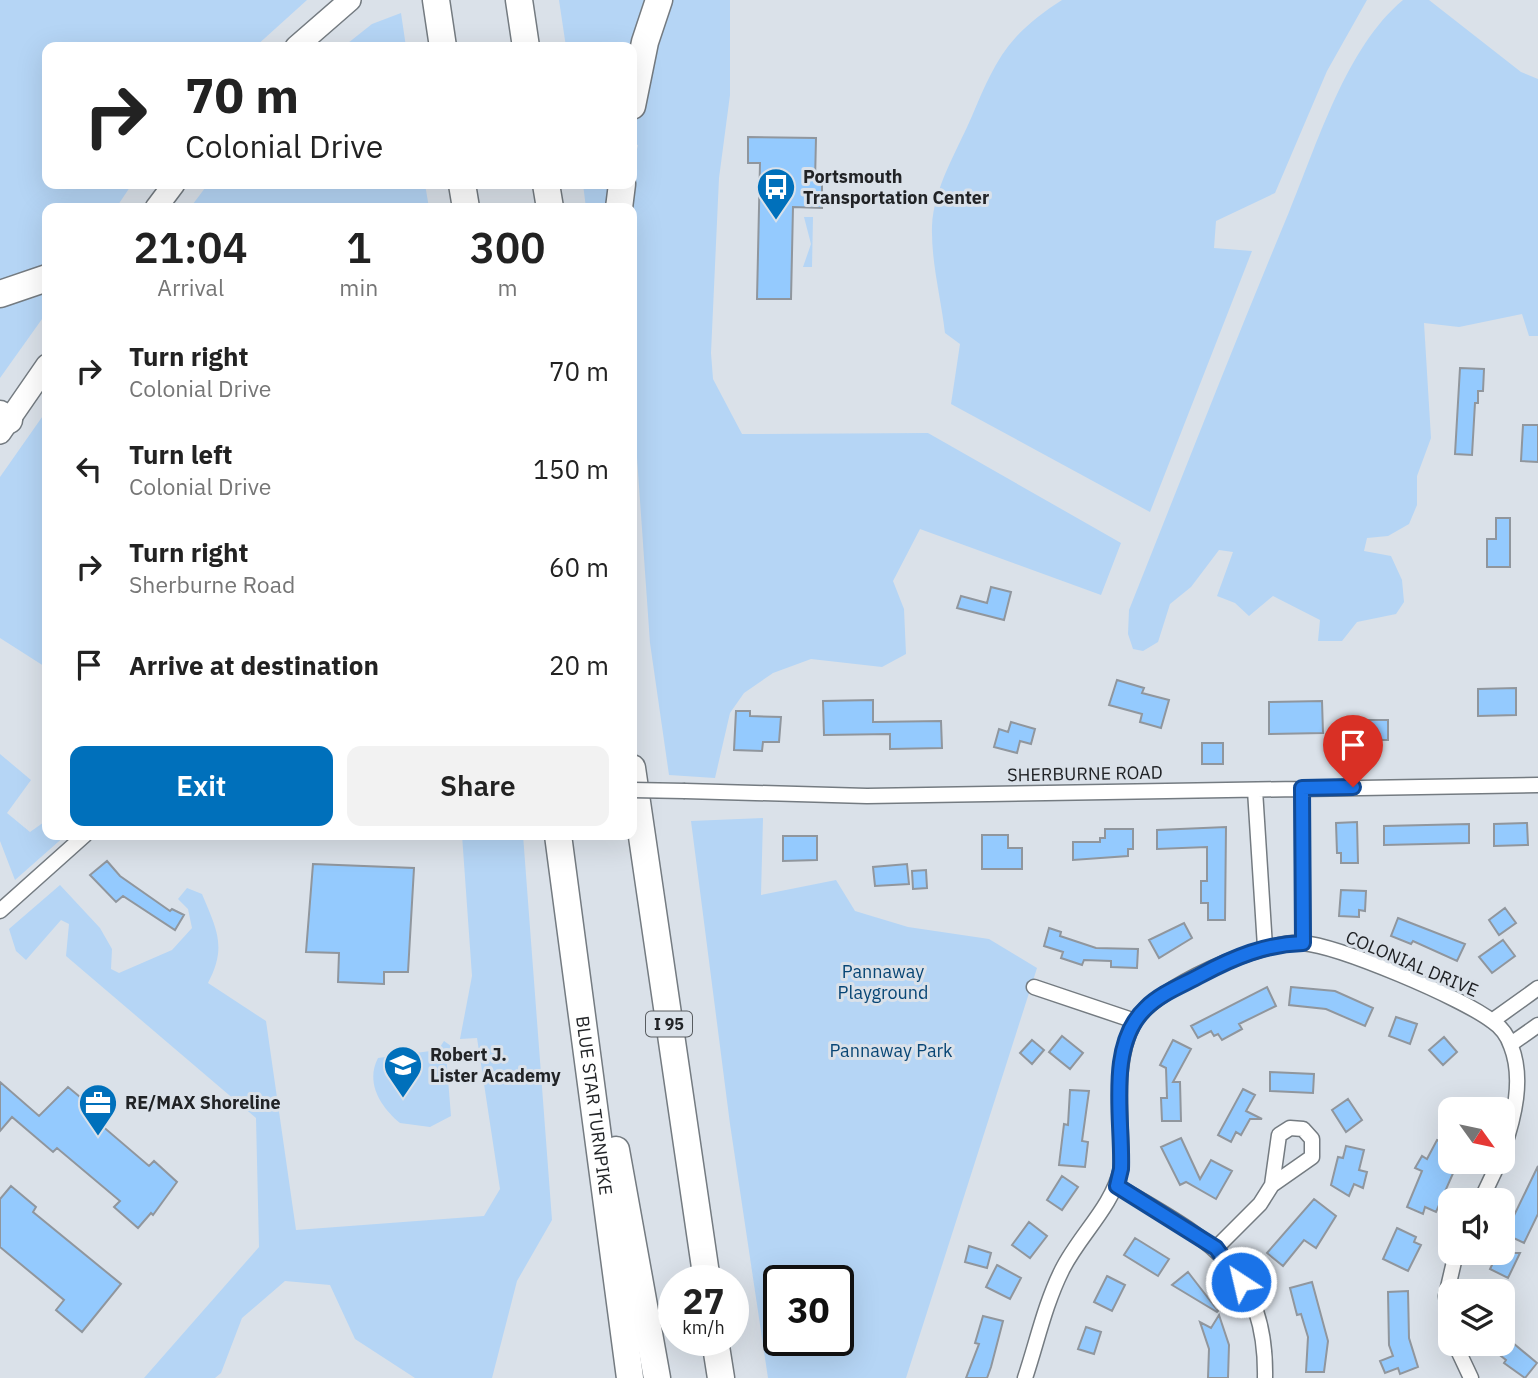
<!DOCTYPE html>
<style>
body{margin:0;font-family:"IBM Plex Sans",sans-serif;background:#f2f2f2;color:#222;height:100vh;display:flex;flex-direction:column;font-size:26px;white-space:nowrap}
*{box-sizing:border-box;margin:0}
p{font-size:23px;color:#767676}
.icon{flex:none;width:38px;height:38px;fill:none;stroke:currentColor;stroke-width:2;stroke-linecap:round;stroke-linejoin:round}
.map{position:relative;flex:1;overflow:hidden}
.sheet{position:absolute;left:42px;top:203px;width:595px;height:637px;display:flex;flex-direction:column;background:#fff;border-radius:14px;box-shadow:0 7px 28px #0002}
.sheet>*{flex:none}
.hud{position:absolute;left:42px;top:42px;width:595px;height:147px;border-radius:14px;box-shadow:0 7px 28px #0002;background:#fff;color:#222;overflow:hidden}
.needle{width:46px;rotate:123deg}
.buttons{position:absolute;left:1438px;top:1097px;display:grid;gap:14px}
.buttons a{display:grid;place-items:center;width:77px;height:77px;border-radius:14px;background:#fff;box-shadow:0 7px 28px #0002;font-size:35px}
.speed{position:absolute;left:658px;top:1265px;display:flex;gap:14px;font-size:35px;font-weight:700;text-align:center}
.speed>*{display:grid;place-content:center;width:91px;height:91px;border-radius:50%;background:#fff;box-shadow:0 7px 28px #0002;line-height:1}
.speed small{font-size:18px;font-weight:400}
.speed .limit{border:4px solid #111;border-radius:10px;background:#fff;color:#111}
.pin{position:absolute;display:grid;place-items:center;width:60px;height:60px;color:#fff;margin:-72px -30px;border-radius:50% 50% 50% 0;rotate:-45deg;box-shadow:0 0 7px #0007}
.pin .icon{rotate:45deg}
.me{position:absolute;width:77px;margin:-38px;rotate:325deg;stroke-linejoin:round;filter:drop-shadow(0 0 5px #0008)}
.turn{display:flex;align-items:center;gap:24px;height:147px;padding:0 28px;font-size:32px}
.turn .icon{width:91px;height:91px;stroke-width:2.5}
.turn b{display:block;font-size:49px;line-height:60px}
.eta{display:flex;justify-content:space-evenly;align-items:center;height:119px;text-align:center}
.eta b{font-size:42px;font-weight:600;line-height:49px}
.cta{display:flex;gap:14px;margin-top:auto;padding:14px 28px}
.cta a{flex:1;height:80px;border-radius:14px;background:#0070bb;color:#fff;font-size:28px;font-weight:600;line-height:80px;text-align:center}
.cta a+a{background:#f2f2f2;color:#222}
ul{padding:0;list-style:none}
li{display:flex;align-items:center;gap:21px;height:98px;padding:0 28px}
li div{flex:1}
li b{display:block;font-size:26px}
li em{font-style:normal}
.map>svg:first-child{display:block}
.green{fill:#b5d5f5;fill-rule:evenodd}
.building{fill:#94cafe;stroke:#90969d;stroke-width:2}
.lines{fill:none;stroke-linecap:round;stroke-linejoin:round}
.minor-casing{stroke:#747b81;stroke-width:17}
.secondary-casing{stroke:#747b81;stroke-width:24}
.motorway-casing{stroke:#747b81;stroke-width:29}
.minor{stroke:#fff;stroke-width:14}
.secondary{stroke:#fff;stroke-width:21}
.motorway{stroke:#fff;stroke-width:26}
.minor-bridge-casing{stroke:#747b81;stroke-width:17;stroke-linecap:butt}
.minor-bridge{stroke:#fff;stroke-width:14}
.route-casing{stroke:#114b97;stroke-width:18}
.route{stroke:#1a73e8;stroke-width:12}
.labels{text-anchor:middle;stroke-width:6;stroke-linejoin:round;paint-order:stroke}
.shield{fill:#dae1e9;stroke:#585c60;stroke-width:2}
.shield-label{font-size:16px;font-weight:bold;fill:#212326}
.poi-label{font-size:18px;font-weight:bold;fill:#212326;stroke:#dae1e9;text-anchor:start}
.street-label{font-size:18px;fill:#212326;stroke:#dae1e9}
.park-label{font-size:18px;fill:#084675;stroke:#dae1e9}
</style>
<div class="map">
<svg width="1538" height="1378" viewBox="0 0 1538 1378">
<rect width="100%" height="100%" fill="#dae1e9"/>
<path class="green" d="M0 0H307L255 47H47V184H132L116 208H47V271L0 286Z
M559 0H650L632 47H566Z
M667 0H730V95L719 178 711 353 713 379 742 434 928 433 1121 543 1101 595 920 529 893 581 904 609 906 654 882 667 811 659 773 673 744 693 730 713 715 778 669 775 650 643 634 415 632 170 638 145 633 144 640 94Z
M1062 0H1367L1327 71 1275 193 1216 221 1214 248 1252 251 1150 512 951 404 960 344 945 333C941 298 931 262 932 226 934 187 957 151 972 116 984 88 995 60 1016 37 1029 23 1046 10 1062 0Z
M1403 0H1429L1521 72 1538 79V336H1529L1522 314 1459 327 1424 323 1431 438 1417 476V505L1409 524 1388 536 1367 538 1364 551 1391 556 1402 580 1404 602 1396 614 1357 622 1342 641H1318L1320 620 1273 596 1249 616 1235 603 1217 596 1233 552 1219 550 1191 587 1170 604 1158 642 1143 651 1133 649 1128 634 1129 610C1182 477 1234 344 1289 212 1317 145 1346 47 1403 0Z
M401 13 406 47H343L372 24Z
M208 184H425L429 208H190Z
M583 184H611L609 208H586Z
M804 217H813L812 267H803L811 244Z
M47 292V312L0 378V305L31 299Z
M47 410V668L0 638V477Z
M0 754 31 780 7 813 30 832 47 820V835H66L15 880 0 841Z
M763 818 761 895 836 880 855 911 908 927 989 939 1037 968 906 1378H768L730 1124 691 821ZM779 1281H838V1340H779Z
M462 835H523L552 1220 517 1281 492 1378H415L355 1339 330 1285 285 1281 242 1318 221 1373 215 1378H144L259 1247 256 1118 66 956 69 924 61 920 26 960 16 951 9 929 60 885 100 928 112 949 111 969 119 973 172 950 192 928 188 909 178 899 187 888 202 894C217 930 227 947 208 983L266 1021 296 1230 484 1216 500 1189 477 1038 460 1039 472 976Z
M444 1041 451 1046 446 1054 451 1116 430 1127 400 1123C381 1107 365 1083 378 1058L438 1050Z"/>
<path class="building" d="M748 137 816 138 815 182H822V208L793 207 791 299H757L760 163H748Z
M1460 368 1484 369 1483 391H1478V403H1475L1472 455 1455 454Z
M1523 425H1538V462L1521 461Z
M1496 518H1510V567H1487V539H1496Z
M991 587 1011 592 1004 620 957 608 961 596 987 603Z
M1117 680 1144 688 1142 693 1169 700 1161 728 1140 722 1142 714 1109 705Z
M1516 688V715L1478 716V689Z
M873 700V722L941 721 942 748 890 749V734L824 735 823 701Z
M1322 701 1323 733 1269 734V702Z
M736 711H750V716L781 717 779 742H763L762 751 734 750Z
M1365 720H1388V740H1365Z
M1011 722 1035 729 1031 744 1020 741 1017 753 994 747 999 729 1008 732Z
M1202 743H1223V764H1202Z
M1357 822 1358 863H1341V853H1337L1336 823Z
M1527 823 1528 845 1494 846V824Z
M1469 824V843L1384 845V826Z
M1226 827 1225 920H1208V903H1201V881H1207V847L1157 849V830Z
M1105 829H1133V849H1128V856L1073 860V842H1100V838H1105Z
M982 835H1008V848H1022V869H982Z
M783 836H817V860L783 861Z
M107 861 120 876 170 911 172 909 184 915 175 930 123 896 116 902 90 875Z
M313 864 414 868 408 972H384V984L338 982 339 953 306 952Z
M907 864 909 884 875 886 873 867Z
M926 870 927 888 913 889 912 871Z
M1341 890 1366 891 1365 911 1359 910V917L1339 916Z
M1505 908 1516 923 1499 935 1489 920Z
M1398 918 1465 944 1457 961 1413 941 1411 944 1391 936Z
M1184 923 1192 938 1159 958 1149 940Z
M1049 928 1061 932 1060 936 1096 948 1138 949 1137 968 1111 967V961L1084 960 1082 965 1061 958 1063 952 1044 946Z
M1503 940 1515 956 1492 973 1479 957Z
M1267 987 1276 1006 1239 1024 1242 1029 1222 1040 1218 1034 1214 1036 1211 1031 1198 1038 1191 1026Z
M1291 987 1335 991 1373 1008 1365 1026 1326 1009 1289 1005Z
M1396 1017 1417 1024 1410 1044 1389 1036Z
M1062 1036 1083 1053 1070 1069 1049 1052Z
M1444 1037 1457 1052 1443 1065 1429 1050Z
M1032 1040 1044 1050 1032 1064 1020 1053Z
M1173 1040 1191 1049 1173 1082H1180L1181 1121H1162L1161 1098H1167L1166 1068 1160 1065Z
M1270 1072 1314 1074 1313 1093 1270 1091Z
M0 1082 39 1116 68 1087 92 1107 87 1113 149 1166 154 1161 177 1182 153 1215 151 1213 138 1228 114 1207 120 1201 57 1148 53 1152 12 1117 0 1131Z
M1243 1089 1255 1095 1246 1111 1262 1119H1250L1241 1135 1236 1132 1231 1142 1218 1135Z
M1070 1090 1089 1091 1082 1141 1088 1142 1085 1167 1059 1165 1064 1124 1068 1125Z
M1348 1099 1362 1120 1346 1132 1332 1110Z
M1181 1138 1200 1179 1211 1160 1232 1171 1216 1199 1186 1182 1180 1185 1161 1147Z
M1437 1140 1451 1147V1162H1458L1436 1212 1425 1207 1423 1214 1407 1207 1422 1171 1415 1168 1422 1156 1427 1159Z
M1346 1146 1364 1150 1359 1170 1367 1172 1363 1188 1354 1184 1349 1196 1331 1185 1338 1157 1343 1158Z
M1538 1166V1214L1524 1243 1505 1234Z
M1062 1176 1078 1187 1062 1210 1047 1200Z
M11 1186 36 1207 33 1212 121 1284 82 1332 56 1310 64 1300 0 1247V1199Z
M1314 1199 1336 1216 1316 1248 1304 1240 1283 1266 1267 1253Z
M1029 1222 1047 1236 1030 1258 1012 1245Z
M1397 1228 1416 1237 1414 1242 1421 1245 1408 1271 1383 1259Z
M1135 1238 1169 1259 1158 1276 1124 1255Z
M969 1246 991 1253 987 1268 965 1262Z
M1498 1253H1520L1508 1278 1490 1269Z
M997 1265 1021 1278 1010 1299 986 1287Z
M1188 1272 1218 1311 1217 1312 1172 1285Z
M1107 1276 1125 1285 1112 1311 1094 1302Z
M1312 1282 1328 1341 1324 1372H1306L1308 1337 1301 1314 1297 1315 1290 1288Z
M1408 1291 1409 1338 1418 1367 1400 1374 1398 1368 1385 1373 1380 1361 1393 1356 1389 1345 1388 1292Z
M1219 1315 1229 1345 1228 1378H1208L1209 1349 1200 1322 1211 1328Z
M983 1316 1003 1321 991 1367 987 1378H966L979 1344 975 1343Z
M1086 1327 1101 1332 1094 1354 1078 1349Z
M1507 1338 1537 1363 1525 1378 1504 1363 1506 1360 1496 1352Z"/>
<g class="lines">
<g class="minor-casing">
<path id="minor" d="M1302 788 1303 943
M1255 790 1265 947
M685 791 867 796 1538 785
M0 911 85 835
M1034 987 1135 1021
M1492 1021 1538 988
M1511 1044 1538 1025
M1117 1186C1202 1236 1267 1265 1265 1378
M1481 1200 1499 1162
M1216 1248 1260 1204 1272 1185 1312 1157V1139L1303 1129 1290 1128 1279 1135 1272 1185
M1451 1333 1446 1296 1456 1253
M1455 1344 1471 1378
M1025 1378C1037 1342 1045 1304 1062 1270 1080 1234 1111 1209 1121 1169 1123 1122 1111 1065 1134 1023 1153 988 1263 940 1302 943 1340 946 1462 998 1492 1021 1501 1027 1508 1037 1511 1046 1524 1079 1514 1118 1503 1150"/>
</g>
<g class="secondary-casing">
<path id="secondary" d="M296 47 350 0
M156 208 174 184
M0 433 47 365"/>
</g>
<g class="motorway-casing">
<g id="motorway">
<path d="M436 0 443 47"/>
<path d="M519 0 526 47"/>
<path d="M632 106 645 42 659 0"/>
<path d="M462 184 466 208"/>
<path d="M546 184 550 208"/>
<path d="M619 208 622 184"/>
<path d="M0 294 47 278"/>
<path d="M0 414 9 420"/>
<path d="M632 768 707 1281"/>
<path id="s1" d="M558 835 630 1378"/>
<path d="M616 1150 657 1378"/>
<path d="M715 1340 721 1378"/>
</g>
</g>
<use href="#minor" class="minor"/>
<use href="#secondary" class="secondary"/>
<use href="#motorway" class="motorway"/>
<g class="minor-bridge-casing">
<path id="minor-bridge" d="M632 790 685 791"/>
</g>
<use href="#minor-bridge" class="minor-bridge"/>
</g>
<g class="lines">
<g class="route-casing">
<path id="route" d="M1241 1282 1216 1248 1117 1186 1121 1169C1123 1120 1106 1045 1146 1008 1161 993 1183 985 1201 975 1234 957 1266 944 1303 943L1302 788 1353 787"/>
</g>
<use href="#route" class="route"/>
</g>
<defs>
<g id="bus-pin" transform="scale(2.0125)"><path d="M0 17L-7.5 6A9.5 9.5 0 1 1 7.5 6Z" fill="#0070bb" stroke="#dae1e9"/><path d="M-5-6H5V4H4V6H2V4H-2V6H-4V4H-5ZM-3.5-4V0h7V-4ZM-3.5 1.2v1.5H-2V1.2ZM2 1.2v1.5H3.5V1.2Z" fill="#fff"/></g>
<g id="school-pin" transform="scale(2.0125)"><path d="M0 17L-7.5 6A9.5 9.5 0 1 1 7.5 6Z" fill="#0070bb" stroke="#dae1e9"/><path d="M0-5L7-2L0 1L-7-2ZM-4 1L0 2.5L4 1V4Q0 6-4 4Z" fill="#fff"/></g>
<g id="office-pin" transform="scale(2.0125)"><path d="M0 17L-7.5 6A9.5 9.5 0 1 1 7.5 6Z" fill="#0070bb" stroke="#dae1e9"/><path d="M-6-3h4V-5.5h4V-3h4V5H-6ZM-1-4.5V-3h2v-1.5ZM-6 0V1H6V0Z" fill="#fff"/></g>
</defs>
<g fill-rule="evenodd">
<use href="#bus-pin" x="776" y="187"/>
<use href="#school-pin" x="403" y="1065"/>
<use href="#office-pin" x="98" y="1103"/>
</g>
<g class="labels">
<rect class="shield" x="646" y="1011.5" width="46" height="25" rx="5"/>
<g class="shield-label">
<text x="669" y="1030">I 95</text>
</g>
<g class="poi-label">
<text x="803" y="183">Portsmouth<tspan x="803" dy="21">Transportation Center</tspan></text>
<text x="430" y="1061">Robert J.<tspan x="430" dy="21">Lister Academy</tspan></text>
<text x="125" y="1109">RE/MAX Shoreline</text>
</g>
<g class="street-label">
<text transform="translate(1085 774) rotate(-1)" y="6">SHERBURNE ROAD</text>
<text transform="translate(1412 964) rotate(23)" y="6">COLONIAL DRIVE</text>
<text dy="6" stroke="none"><textPath href="#s1" startOffset="273">BLUE STAR TURNPIKE</textPath></text>
</g>
<g class="park-label">
<text x="883" y="978">Pannaway<tspan x="883" dy="21">Playground</tspan></text>
<text x="891" y="1057">Pannaway Park</text>
</g>
</g>
</svg>
<div class="buttons">
<a><svg class="needle" viewBox="-14 -14 28 28"><path d="M0-13l5 13h-10z" fill="#e53935"/><path d="M0 13l5-13h-10z" fill="#767676"/></svg></a>
<a><svg class="icon" aria-label="sound" viewBox="0 0 24 24"><path d="M4 9h4l5-4v14l-5-4H4zM17 9q2 3 0 6"/></svg></a>
<a><svg class="icon" aria-label="layers" viewBox="0 0 24 24"><path d="M12 4l9 5-9 5-9-5zM3 14l9 5 9-5"/></svg></a>
</div>
<div class="speed"><div>27<small>km/h</small></div><div class="limit">30</div></div>
<div class="pin" style="left:1353px;top:787px;background:#d93025"><svg class="icon" aria-label="arrive" viewBox="0 0 24 24"><path d="M6 21V4h12l-3 4 3 4H6"/></svg></div>
<svg class="me" style="left:1241px;top:1282px" viewBox="-20 -20 40 40"><circle r="17" fill="#1a73e8" stroke="#fff" stroke-width="3"/><path d="M0-11L8 9 0 5-8 9z" fill="#fff"/></svg>
<div class="hud">
<div class="turn"><svg class="icon" aria-label="right" viewBox="0 0 24 24"><path d="M7 20v-9h11M14 6l5 5-5 5"/></svg><div><b>70 m</b>Colonial Drive</div></div>
</div>
<section class="sheet">
<div class="eta">
<div><b>21:04</b><p>Arrival</p></div>
<div><b>1</b><p>min</p></div>
<div><b>300</b><p>m</p></div>
</div>
<ul>
<li><svg class="icon" aria-label="right" viewBox="0 0 24 24"><path d="M7 20v-9h11M14 6l5 5-5 5"/></svg><div><b>Turn right</b><p>Colonial Drive</p></div><em>70 m</em></li>
<li><svg class="icon" aria-label="left" viewBox="0 0 24 24"><path d="M17 20v-9H6M10 6l-5 5 5 5"/></svg><div><b>Turn left</b><p>Colonial Drive</p></div><em>150 m</em></li>
<li><svg class="icon" aria-label="right" viewBox="0 0 24 24"><path d="M7 20v-9h11M14 6l5 5-5 5"/></svg><div><b>Turn right</b><p>Sherburne Road</p></div><em>60 m</em></li>
<li><svg class="icon" aria-label="arrive" viewBox="0 0 24 24"><path d="M6 21V4h12l-3 4 3 4H6"/></svg><div><b>Arrive at destination</b></div><em>20 m</em></li>
</ul>
<div class="cta"><a>Exit</a><a>Share</a></div>
</section>
</div>
